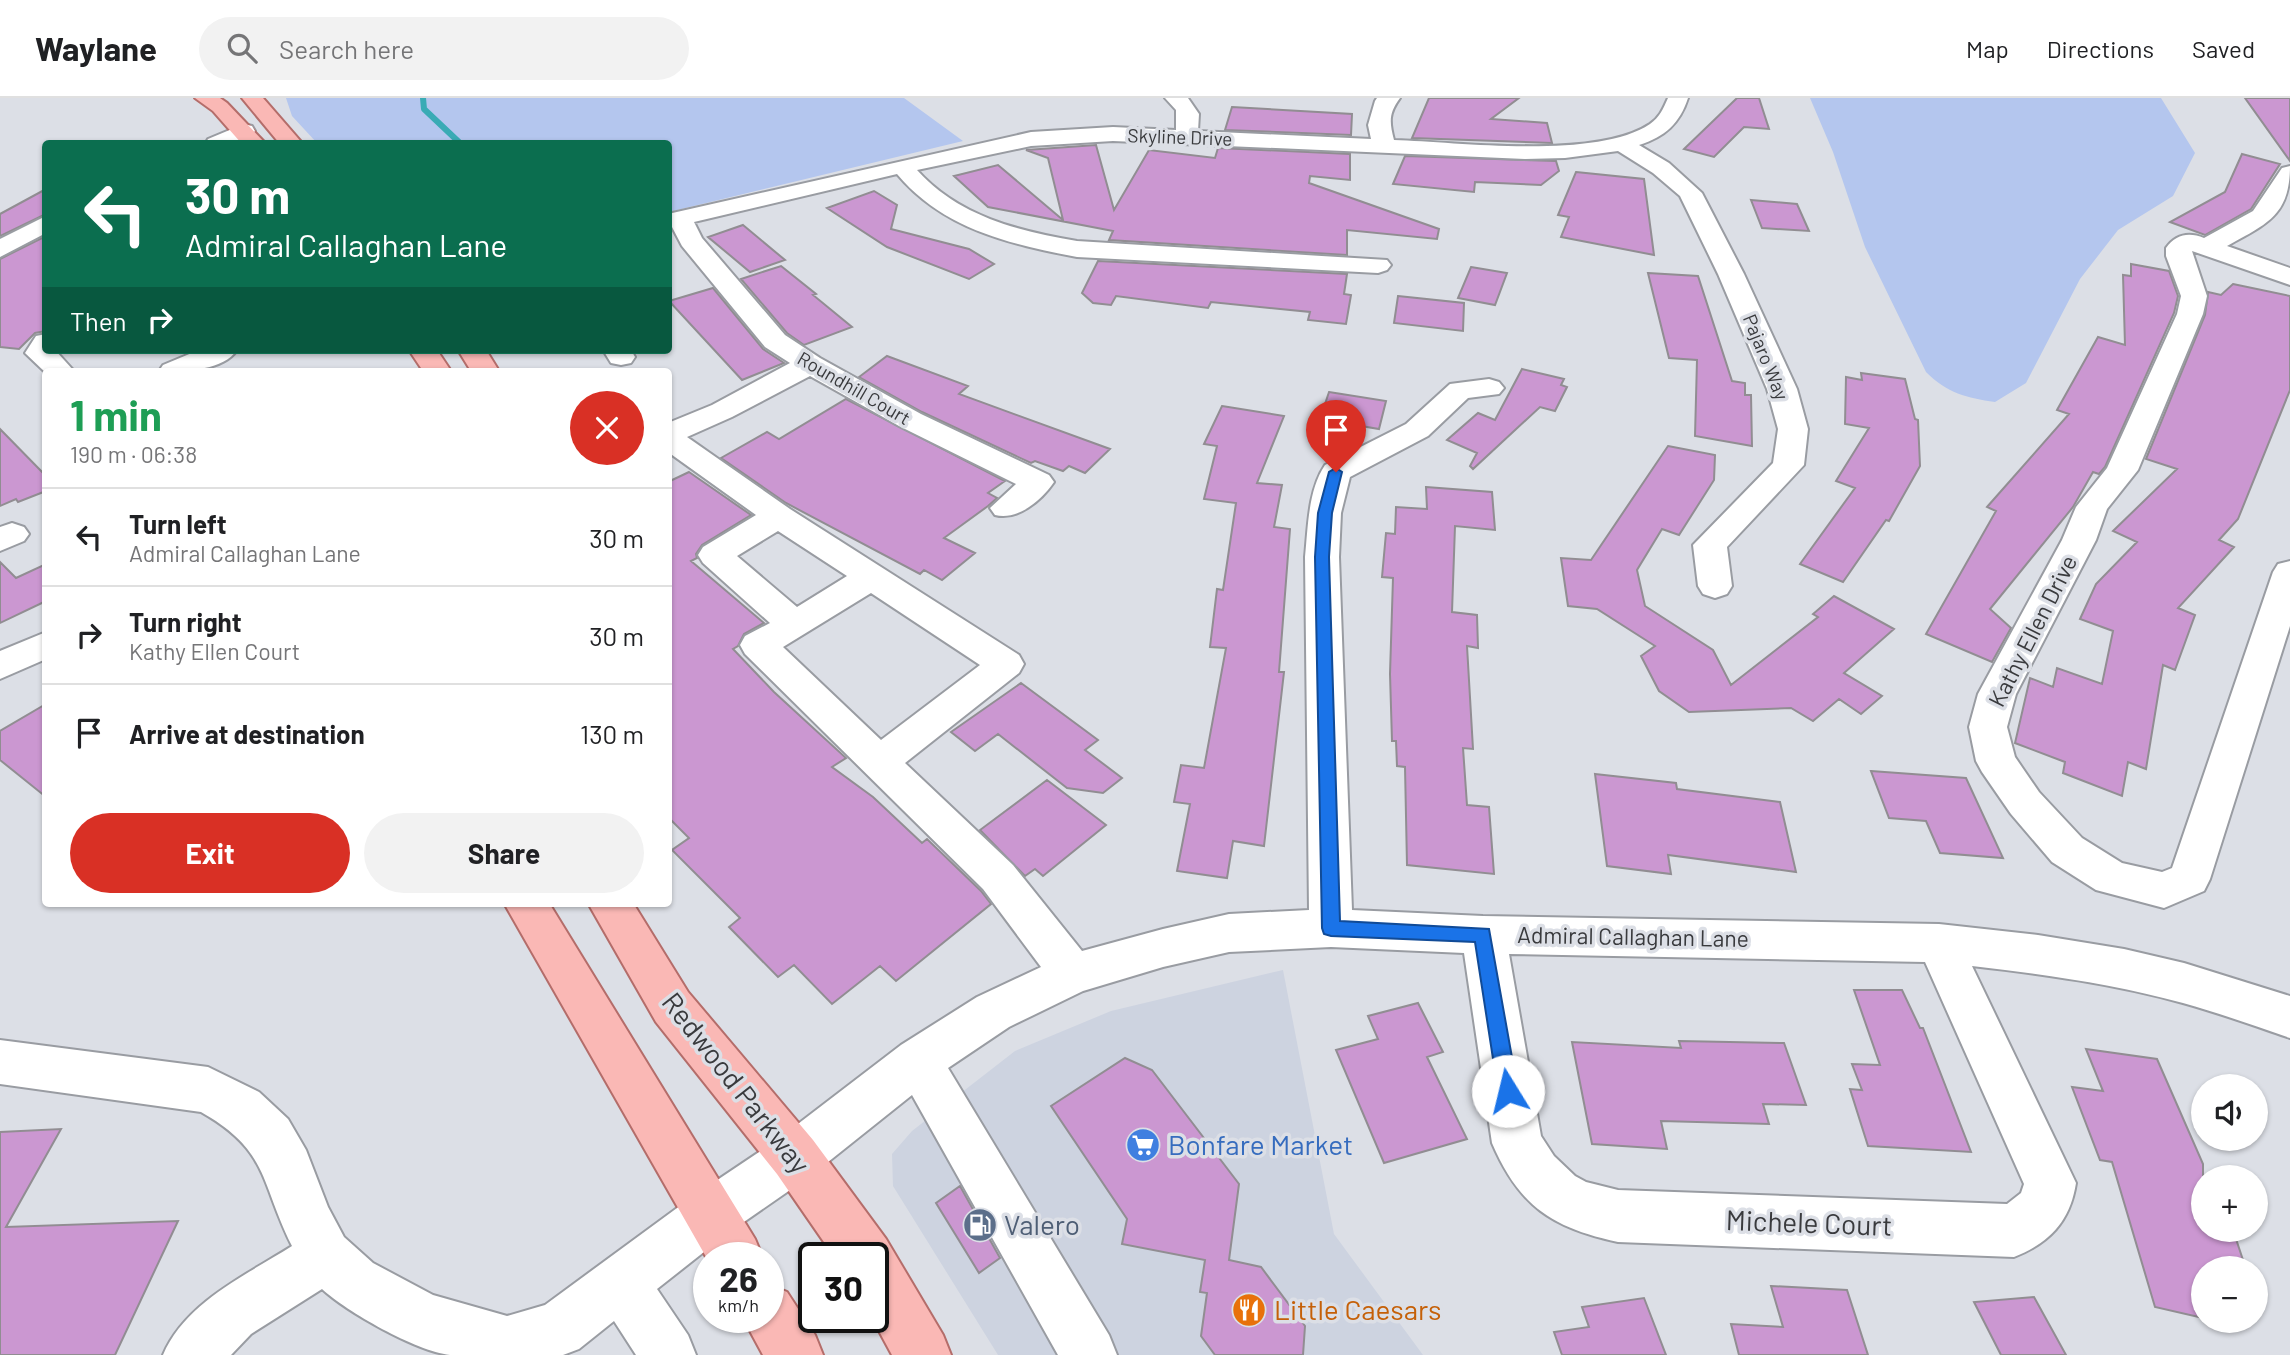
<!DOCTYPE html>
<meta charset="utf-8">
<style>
body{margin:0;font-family:Barlow,sans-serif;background:#f2f2f2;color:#202124;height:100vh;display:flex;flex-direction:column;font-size:26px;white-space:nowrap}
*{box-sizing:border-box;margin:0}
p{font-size:23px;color:#757577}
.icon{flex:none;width:38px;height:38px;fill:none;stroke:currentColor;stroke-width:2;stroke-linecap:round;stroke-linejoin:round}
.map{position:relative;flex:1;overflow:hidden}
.details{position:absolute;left:42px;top:270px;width:630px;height:539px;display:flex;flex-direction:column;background:#fff;border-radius:7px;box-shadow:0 2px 5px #0004}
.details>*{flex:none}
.guide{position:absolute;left:42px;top:42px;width:630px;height:214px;border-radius:7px;box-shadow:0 2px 5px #0004;background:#0b6e4f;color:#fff;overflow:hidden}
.fabs{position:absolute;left:2191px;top:976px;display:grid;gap:14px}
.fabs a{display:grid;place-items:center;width:77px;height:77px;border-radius:50%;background:#fff;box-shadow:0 2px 5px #0004;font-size:35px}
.speed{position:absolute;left:693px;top:1144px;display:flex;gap:14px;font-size:35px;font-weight:700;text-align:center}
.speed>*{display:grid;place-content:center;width:91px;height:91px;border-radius:50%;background:#fff;box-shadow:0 2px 5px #0004;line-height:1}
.speed small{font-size:18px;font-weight:400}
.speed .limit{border:4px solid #111;border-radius:10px;background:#fff;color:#111}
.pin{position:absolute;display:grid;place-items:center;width:60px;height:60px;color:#fff;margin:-72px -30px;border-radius:50% 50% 50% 0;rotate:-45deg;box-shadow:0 0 7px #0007}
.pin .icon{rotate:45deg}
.me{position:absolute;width:77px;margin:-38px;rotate:351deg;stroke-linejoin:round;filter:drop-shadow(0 0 5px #0008)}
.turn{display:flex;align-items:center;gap:24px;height:147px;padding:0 28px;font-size:32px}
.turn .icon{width:91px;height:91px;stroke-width:2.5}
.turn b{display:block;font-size:49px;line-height:60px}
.then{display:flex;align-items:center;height:66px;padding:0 28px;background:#0003;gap:14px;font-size:26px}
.round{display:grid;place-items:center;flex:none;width:74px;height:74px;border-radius:37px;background:#f2f2f2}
.head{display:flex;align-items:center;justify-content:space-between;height:119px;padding:0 28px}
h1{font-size:42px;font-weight:700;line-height:52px;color:#1e9e55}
.action{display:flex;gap:14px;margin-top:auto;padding:14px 28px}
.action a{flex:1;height:80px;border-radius:42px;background:#d93025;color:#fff;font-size:28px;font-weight:700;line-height:80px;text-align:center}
.action a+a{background:#f2f2f2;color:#202124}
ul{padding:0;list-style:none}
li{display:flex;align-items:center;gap:21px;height:98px;padding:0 28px;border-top:2px solid #e0e0e0}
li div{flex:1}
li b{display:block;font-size:26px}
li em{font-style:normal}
header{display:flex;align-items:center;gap:42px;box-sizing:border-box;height:98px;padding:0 35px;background:#fff;border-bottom:2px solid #e0e0e0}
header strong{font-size:33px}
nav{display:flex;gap:38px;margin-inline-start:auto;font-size:24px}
.search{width:490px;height:63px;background:#f2f2f2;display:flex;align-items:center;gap:18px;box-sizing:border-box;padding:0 24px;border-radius:38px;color:#757577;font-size:26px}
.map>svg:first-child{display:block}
.built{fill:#cdd3e0}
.green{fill:#b4c6ee}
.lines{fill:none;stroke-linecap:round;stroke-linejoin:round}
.stream{stroke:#3aabb5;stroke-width:6}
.building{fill:#cb97d1;stroke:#918d92;stroke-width:2}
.minor-casing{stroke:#999ca2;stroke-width:4}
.major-casing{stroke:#b46d6a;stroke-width:4}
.minor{fill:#fff;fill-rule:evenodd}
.major{fill:#fab8b5;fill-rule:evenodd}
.route{fill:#1a73e8;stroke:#114b97;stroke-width:2}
.labels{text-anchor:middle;stroke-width:7;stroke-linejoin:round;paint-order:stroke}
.far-street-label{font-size:19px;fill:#393a3d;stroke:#dcdfe6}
.street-label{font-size:23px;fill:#393a3d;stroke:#dcdfe6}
.near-street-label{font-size:28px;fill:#393a3d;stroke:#dcdfe6}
.near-shop-label{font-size:28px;fill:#366cbe;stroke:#dcdfe6;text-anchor:start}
.near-service-label{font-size:28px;fill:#4e5e75;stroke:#dcdfe6;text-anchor:start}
.near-food-label{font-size:28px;fill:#c56008;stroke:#dcdfe6;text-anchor:start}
</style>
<header>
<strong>Waylane</strong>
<div class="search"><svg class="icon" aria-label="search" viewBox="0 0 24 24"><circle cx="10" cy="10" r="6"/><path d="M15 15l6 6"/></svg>Search here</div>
<nav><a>Map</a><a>Directions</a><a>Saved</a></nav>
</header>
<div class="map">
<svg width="2290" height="1257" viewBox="0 0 2290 1257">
<rect width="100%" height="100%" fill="#dcdfe6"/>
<path class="built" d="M1283 872 1334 1136 1423 1257H998L893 1088 892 1056 912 1033 1015 953 1111 913Z"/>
<path class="green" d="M286 0H904L963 43 669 114 668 46 317 45 292 18Z
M1810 0H2161L2195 55 2173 98 2118 132 2080 181 2026 285 1995 304C1967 300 1947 295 1926 274L1865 149 1833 54Z"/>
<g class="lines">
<path class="stream" d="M423 0 424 11 461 46"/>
</g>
<path class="building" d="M1429 0H1519L1491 21 1547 25 1552 45 1412 40Z
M1737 0H1759L1769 31 1744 29 1714 59 1684 51Z
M2245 0H2290V63Z
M1232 9 1352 16 1351 37 1225 32Z
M1096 47 1114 112 1149 52 1215 60 1218 50 1350 56V82L1310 78 1309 85 1439 131 1437 141 1347 132V157L1109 142 1113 133 988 109 954 78 998 67 1063 122 1048 60 1026 52Z
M2242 56 2280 66 2251 111 2205 137 2170 124 2225 94Z
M1405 58 1556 63 1559 73 1541 87 1475 84 1474 94 1393 86Z
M1576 74 1644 81 1654 157 1561 139 1569 119 1558 117Z
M46 91V116L0 138V116Z
M874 93 897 107 891 131 969 151 994 166 969 181 887 149 827 110Z
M1751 102 1797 106 1809 133 1762 130Z
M743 127 785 162 750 174 708 139Z
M46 138V233L35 235 19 251 0 249V161Z
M1098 163 1347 176 1344 196 1351 197 1346 226 1308 222 1310 214 1211 204 1208 210 1116 198 1111 207 1093 205 1082 195Z
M2131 166 2169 173 2178 198 2174 215 2105 369 2099 376 2093 374 2073 409 1990 511 2011 530 1992 564 1926 536 1996 413 1987 409 2069 316 2057 312 2098 239 2125 247 2123 177 2131 178Z
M781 168 816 196 813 197 852 229 804 247 787 235 741 181Z
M1471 169 1507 175 1495 207 1458 200Z
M1648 175 1698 178 1732 283 1745 285V297H1751L1752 348 1695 338 1697 262 1669 260Z
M2233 186 2290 198V292L2238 421 2219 442 2234 449 2178 510 2195 517 2175 572 2163 567 2146 671 2128 664 2122 698 2063 675 2065 664 2015 645 2030 580 2053 589 2057 570 2102 586 2113 533 2080 521 2096 486 2137 444 2113 433 2177 371 2146 361 2205 217 2208 194 2221 197Z
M713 190 763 251 784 265 742 282 669 203Z
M1398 198 1464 205 1463 233 1394 225Z
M887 258 968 288 959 296 1110 351 1085 375 1069 368 1063 373 1035 363 1031 365 922 314 859 279Z
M1522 271 1564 281 1561 287 1567 289 1555 313 1540 309 1473 371 1470 368 1477 355 1447 342 1478 315 1495 322Z
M1861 275 1905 281 1915 321 1918 322 1920 368 1889 423 1886 422 1843 484 1800 466 1855 390 1836 383 1869 330 1845 326 1846 279 1862 282Z
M1329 294 1386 303 1379 331 1320 321Z
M846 301 1005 383 988 395 997 400 988 408 944 440 975 455 942 482 924 472 920 476 786 405 721 360 767 334 779 341Z
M1222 308 1284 318 1257 385 1282 387 1274 429 1290 431 1279 574H1284L1264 748 1233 743 1227 780 1177 773 1190 706 1174 704 1181 667 1204 670 1226 550 1210 549 1217 491 1223 492 1236 405 1204 401 1217 348 1204 346Z
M0 331 46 378V393L18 404 16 401 0 408Z
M1668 348 1715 357 1714 382 1679 437 1662 431 1637 472 1645 508 1713 552 1731 587 1818 519 1813 516 1834 498 1894 531 1844 575 1882 598 1861 616 1839 601 1813 623 1791 610 1689 614 1659 593 1641 558 1655 548 1597 511 1568 508 1561 460 1591 462Z
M689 374 751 417 702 447 696 456 697 460 691 463 764 525 744 536 738 548 733 551 774 594 846 660 832 669 873 699 922 745 927 741 981 793 991 806 896 883 880 868 832 906 794 867 778 879 729 829 740 820 672 752 689 740 668 719V384Z
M1426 389 1492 394 1495 432 1455 428 1452 514 1477 517 1478 550 1467 548 1473 651 1463 650 1467 707 1489 709 1494 776 1407 767 1405 669 1397 668 1396 643H1392L1390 576 1393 480 1382 479 1386 435 1395 436 1396 409 1427 411Z
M0 464 16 480 46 466V503L0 525Z
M1021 585 1098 642 1085 652 1122 680 1103 695 1067 690 998 636 975 653 951 634Z
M46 606V699L0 662V633Z
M1871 673 1966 680 2003 760 1940 755 1926 723 1889 720Z
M1595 676 1676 685 1677 691 1780 704 1796 774 1668 757 1671 776 1607 768Z
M1047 682 1106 727 1043 778 1035 771 1025 778 980 732Z
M1854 892H1902L1920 930H1923L1971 1054 1868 1048 1850 991 1862 992 1852 966 1880 967Z
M1418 905 1443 954 1427 959 1467 1041 1384 1065 1336 952 1378 941 1368 918Z
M1679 943 1784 945 1806 1007 1763 1006 1769 1026 1661 1023 1667 1051 1592 1046 1572 944 1681 950Z
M2086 951 2157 961 2203 1066V1132H2233L2246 1171H2203V1220L2155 1209 2112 1064 2100 1062 2072 989 2103 993Z
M1125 960 1152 972 1239 1086 1229 1162 1261 1169 1305 1228 1303 1257H1215L1201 1238 1207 1195 1200 1194 1205 1162 1122 1146 1127 1121 1051 1008Z
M61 1031 6 1129 178 1123 115 1257H0V1034Z
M960 1088 1000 1160 979 1175 936 1105Z
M1771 1188 1847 1192 1868 1257H1739L1731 1226 1783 1229Z
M2034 1199 2066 1257H2001L1974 1204Z
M1644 1200 1666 1257H1562L1554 1234 1589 1229 1582 1209Z"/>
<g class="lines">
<g class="minor-casing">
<path id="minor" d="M1165 0H1188L1199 16 1198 33 1371 41 1368 27 1375 3 1377 0H1400C1389 15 1389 23 1394 42 1459 44 1596 62 1650 26 1660 19 1663 11 1668 0H1688C1680 25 1665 39 1639 47L1669 65 1702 95 1744 176 1797 291 1808 331 1804 367 1727 449 1732 488 1727 496 1715 500 1703 496 1698 488 1693 447 1773 365 1778 331 1767 291 1718 176 1680 98 1653 75 1618 53 1565 60 1525 61 1113 43 1031 48 917 72C958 118 1018 133 1077 143L1387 162 1391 167 1387 172 1378 175 1077 159C1009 146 943 131 897 76L694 124 702 140 785 237 820 260 921 316 1049 377 1054 384C1041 403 1017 423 995 417L990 410 1016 386 899 328 810 278 732 319 687 339 790 411 1019 557 1024 566 1019 575 905 665 1013 767 1082 853 1163 831 1229 816 1309 812 1305 459C1308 430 1308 392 1325 367L1406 326 1450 286 1489 281 1499 284 1504 290 1499 296 1468 300 1428 338 1350 379 1341 415 1339 459 1352 812 1483 818 1939 826 2038 837 2124 851 2184 865 2290 898V940C2255 928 2219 915 2183 905 2114 886 2043 876 1972 868L2076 1085C2070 1124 2049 1145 2014 1159L1618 1144C1552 1130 1519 1108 1492 1045L1464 855 1331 849 1229 854 1163 869 1083 893 1009 929 948 970 1109 1237 1117 1257H1058L912 997 813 1076 728 1135 657 1191 688 1237 696 1257H636L614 1223 579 1251 563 1257C526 1257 486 1257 450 1257 416 1253 347 1214 322 1191L251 1236 231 1257H163C185 1205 246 1177 292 1148 260 1085 270 1053 201 1014L0 986V942L208 969 259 994 288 1021 306 1052 328 1109 344 1139 373 1165 433 1197 507 1218 545 1207 692 1099 777 1042 901 947 977 899 1041 869 983 791 745 556 740 547 745 538 770 525 703 465 698 457 703 449 756 417 668 354V325L712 307 790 265 765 249 682 148 672 129 668 130V116L1031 34 1113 29 1176 32V12ZM778 433 847 478 797 509 737 458ZM871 495 980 567 881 642 783 549ZM1509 856 1925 864 2024 1086 2021 1095 2007 1106 1618 1092 1586 1084 1575 1078 1554 1058 1541 1038Z
M244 26 252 28 255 33C243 49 222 46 205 46L208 41Z
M2290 68C2290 118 2266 126 2227 148L2290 170V187L2192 153 2207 198 2203 216 2138 372 2107 411 2096 442 2016 596 2007 629 2015 659 2039 694 2082 740 2122 765 2162 774 2172 770 2273 474 2278 466 2290 463V528L2210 781 2204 793 2164 810 2096 792 2052 764 2011 716 1982 674 1976 663 1969 629 1978 596 2062 442 2076 409 2107 370 2177 216 2181 198 2166 158V150C2176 136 2189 134 2204 140L2253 113 2282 70Z
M46 118V135L0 159V141Z
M46 236V252H55L74 273H46V275L25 255 36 238Z
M199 252H237C222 274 182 273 159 273L163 267Z
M603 252H631L635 259 631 265 621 267 611 265Z
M12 425 24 429 29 436 24 443 0 453V429Z
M46 534V561L0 581V553Z"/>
</g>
<g class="major-casing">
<path id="major" d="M195 0H220L227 5 266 46H242L213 13Z
M242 0H263L303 46H280Z
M409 252H437L451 273H423Z
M458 252H486L499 273H471Z
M504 805H549L755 1141 763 1160H709V1164Z
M588 805H633L688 894 813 1042 886 1141 943 1237 951 1257H892L872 1220 873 1160H835L777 1076 656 924Z
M768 1186 787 1194 815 1237 823 1257H763L743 1220H768Z"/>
</g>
<use href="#minor" class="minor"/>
<use href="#major" class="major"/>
</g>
<path class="route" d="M1336 370 1342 374 1332 415 1329 459 1340 823 1489 831 1518 993 1515 1000 1508 1003 1501 1000 1498 993 1475 844 1331 838 1324 836 1322 830 1315 459 1318 415 1329 374Z"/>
<defs>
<g id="supermarket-disc" transform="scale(1.75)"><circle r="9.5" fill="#3f7fe0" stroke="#dcdfe6"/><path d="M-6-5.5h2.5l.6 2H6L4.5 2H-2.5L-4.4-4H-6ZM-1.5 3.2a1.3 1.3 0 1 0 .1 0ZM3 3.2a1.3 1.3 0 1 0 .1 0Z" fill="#fff"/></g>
<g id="fuel-disc" transform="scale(1.75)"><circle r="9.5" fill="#5c6f8a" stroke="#dcdfe6"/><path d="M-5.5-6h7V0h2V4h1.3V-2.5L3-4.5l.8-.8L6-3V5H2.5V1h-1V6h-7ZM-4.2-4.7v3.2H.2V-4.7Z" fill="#fff"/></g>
<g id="restaurant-disc" transform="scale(1.75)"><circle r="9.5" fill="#e8710a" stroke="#dcdfe6"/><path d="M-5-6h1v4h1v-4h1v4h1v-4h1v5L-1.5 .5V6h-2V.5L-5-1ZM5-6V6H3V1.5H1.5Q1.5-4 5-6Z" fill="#fff"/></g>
</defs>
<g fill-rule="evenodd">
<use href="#supermarket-disc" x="1143" y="1047"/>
<use href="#fuel-disc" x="980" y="1127"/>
<use href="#restaurant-disc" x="1249" y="1212"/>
</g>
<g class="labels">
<g class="far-street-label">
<text transform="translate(1180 39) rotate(2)" y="7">Skyline Drive</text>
<text transform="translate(1766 259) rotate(68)" y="7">Pajaro Way</text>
<text transform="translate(854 290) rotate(30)" y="7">Roundhill Court</text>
</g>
<g class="street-label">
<text transform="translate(2033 533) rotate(-63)" y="8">Kathy Ellen Drive</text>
<text transform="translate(1633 839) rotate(1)" y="8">Admiral Callaghan Lane</text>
</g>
<g class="near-street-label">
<text transform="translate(736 985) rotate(52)" y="10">Redwood Parkway</text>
<text transform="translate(1809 1125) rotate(2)" y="10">Michele Court</text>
</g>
<g class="near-shop-label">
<text x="1168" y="1057">Bonfare Market</text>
</g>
<g class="near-service-label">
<text x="1004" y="1137">Valero</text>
</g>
<g class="near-food-label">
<text x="1274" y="1222">Little Caesars</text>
</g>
</g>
</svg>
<div class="fabs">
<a><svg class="icon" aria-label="sound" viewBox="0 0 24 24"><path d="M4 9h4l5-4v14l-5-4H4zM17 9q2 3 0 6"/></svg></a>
<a>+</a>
<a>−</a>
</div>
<div class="speed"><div>26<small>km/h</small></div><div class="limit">30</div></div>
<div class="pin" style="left:1336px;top:374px;background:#d93025"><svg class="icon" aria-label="arrive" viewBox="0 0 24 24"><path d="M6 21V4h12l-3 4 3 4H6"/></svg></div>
<svg class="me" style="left:1508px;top:993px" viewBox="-20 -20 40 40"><circle r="19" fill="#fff"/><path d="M0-13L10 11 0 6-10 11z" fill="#1a73e8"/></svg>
<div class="guide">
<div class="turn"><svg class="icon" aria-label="left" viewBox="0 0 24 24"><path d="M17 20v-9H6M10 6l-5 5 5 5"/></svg><div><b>30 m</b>Admiral Callaghan Lane</div></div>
<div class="then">Then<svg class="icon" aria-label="right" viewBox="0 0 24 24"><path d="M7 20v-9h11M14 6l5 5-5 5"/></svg></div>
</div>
<section class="details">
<div class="head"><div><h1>1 min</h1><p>190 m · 06:38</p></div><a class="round" style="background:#d93025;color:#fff"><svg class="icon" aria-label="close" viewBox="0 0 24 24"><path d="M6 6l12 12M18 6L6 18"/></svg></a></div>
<ul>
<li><svg class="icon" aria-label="left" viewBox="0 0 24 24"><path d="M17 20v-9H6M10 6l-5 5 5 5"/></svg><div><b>Turn left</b><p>Admiral Callaghan Lane</p></div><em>30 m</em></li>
<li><svg class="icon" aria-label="right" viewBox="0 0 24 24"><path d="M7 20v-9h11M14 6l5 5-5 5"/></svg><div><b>Turn right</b><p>Kathy Ellen Court</p></div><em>30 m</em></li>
<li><svg class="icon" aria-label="arrive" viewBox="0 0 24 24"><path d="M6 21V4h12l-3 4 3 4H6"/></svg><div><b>Arrive at destination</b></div><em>130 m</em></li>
</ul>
<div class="action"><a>Exit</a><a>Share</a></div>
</section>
</div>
